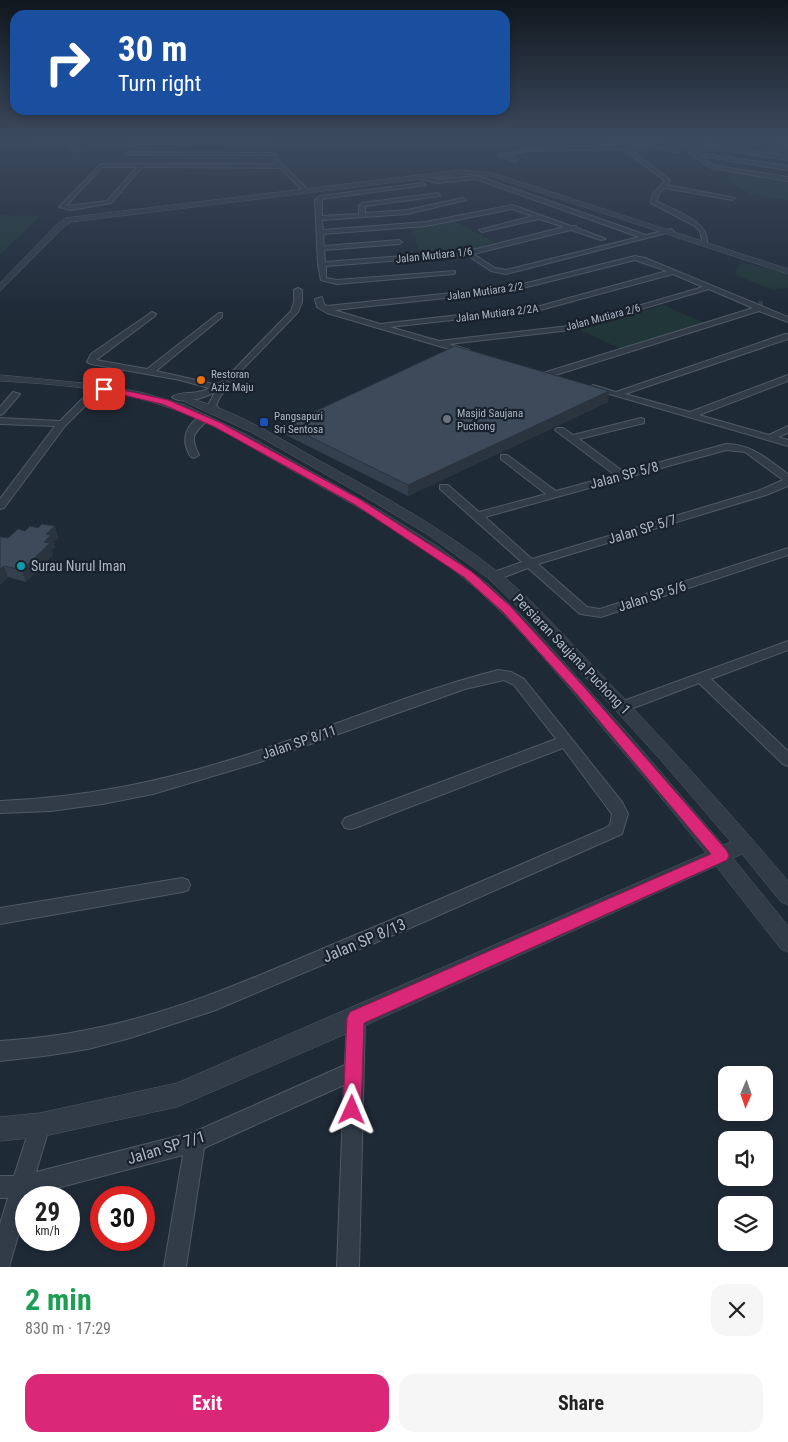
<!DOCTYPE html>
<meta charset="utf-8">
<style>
body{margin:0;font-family:"Roboto Condensed",sans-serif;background:#f6f6f6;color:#222;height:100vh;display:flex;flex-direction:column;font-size:19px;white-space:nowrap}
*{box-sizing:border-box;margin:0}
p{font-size:16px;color:#767676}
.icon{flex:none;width:28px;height:28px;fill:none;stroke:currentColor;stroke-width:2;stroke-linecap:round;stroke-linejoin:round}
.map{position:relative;height:1267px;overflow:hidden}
.details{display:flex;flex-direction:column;background:#fff;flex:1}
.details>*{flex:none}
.top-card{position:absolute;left:10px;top:10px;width:500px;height:105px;border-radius:15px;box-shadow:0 2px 8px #0003;background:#1a4fa0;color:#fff;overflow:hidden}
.needle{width:32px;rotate:182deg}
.buttons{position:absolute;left:718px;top:1066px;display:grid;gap:10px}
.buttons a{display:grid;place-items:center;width:55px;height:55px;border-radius:10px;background:#fff;box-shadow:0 2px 8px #0003;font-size:25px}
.speed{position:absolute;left:15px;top:1186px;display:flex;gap:10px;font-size:25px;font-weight:700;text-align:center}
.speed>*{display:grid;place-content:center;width:65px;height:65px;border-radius:50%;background:#fff;box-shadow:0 2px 8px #0003;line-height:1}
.speed small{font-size:12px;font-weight:400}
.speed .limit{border:8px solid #d22;background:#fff;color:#111}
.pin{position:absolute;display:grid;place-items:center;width:42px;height:42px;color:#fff;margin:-21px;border-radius:10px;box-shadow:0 2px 8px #0006}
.me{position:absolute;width:55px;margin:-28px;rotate:1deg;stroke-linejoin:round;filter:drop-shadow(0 0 4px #0008)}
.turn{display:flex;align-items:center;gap:18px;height:105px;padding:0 25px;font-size:22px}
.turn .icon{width:65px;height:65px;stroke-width:2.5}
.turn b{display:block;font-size:35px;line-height:42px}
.round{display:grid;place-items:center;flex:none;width:52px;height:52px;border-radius:15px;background:#f6f6f6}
.head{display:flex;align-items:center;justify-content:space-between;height:85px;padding:0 25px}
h1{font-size:30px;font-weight:700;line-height:38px;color:#1e9e55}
.cta{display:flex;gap:10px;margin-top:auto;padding:10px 25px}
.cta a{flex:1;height:58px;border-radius:15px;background:#db2777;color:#fff;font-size:20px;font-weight:700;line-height:58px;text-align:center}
.cta a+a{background:#f6f6f6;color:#222}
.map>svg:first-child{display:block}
.green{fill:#213638}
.water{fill:#31455f}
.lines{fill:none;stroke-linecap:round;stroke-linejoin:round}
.minor-tunnel{stroke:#343f4c;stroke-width:7;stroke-dasharray:7 4;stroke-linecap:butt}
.minor-casing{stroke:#505966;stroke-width:2}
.tertiary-casing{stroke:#505966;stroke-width:1}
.minor{fill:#323c48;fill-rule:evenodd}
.tertiary{fill:#323c48;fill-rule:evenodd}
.wall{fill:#34404d}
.shaded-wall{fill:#2a343f}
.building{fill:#3c4a5a;stroke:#2a343f}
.route{fill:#db2777;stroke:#8e194d}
.food-dot{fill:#e8710a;stroke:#18212c;stroke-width:2}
.worship-dot{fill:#6b7280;stroke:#18212c;stroke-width:2}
.transit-dot{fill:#1a4fb4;stroke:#18212c;stroke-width:2}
.culture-dot{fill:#0f9aa8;stroke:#18212c;stroke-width:2}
.labels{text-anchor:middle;stroke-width:4.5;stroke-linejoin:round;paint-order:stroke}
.far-street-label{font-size:11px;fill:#acb6c5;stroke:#18212c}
.far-poi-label{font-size:11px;fill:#acb6c5;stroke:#18212c;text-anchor:start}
.street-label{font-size:14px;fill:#acb6c5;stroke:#18212c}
.poi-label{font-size:14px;fill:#acb6c5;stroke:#18212c;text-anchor:start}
.near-street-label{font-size:16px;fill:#acb6c5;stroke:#18212c}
</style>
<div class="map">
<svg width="788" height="1267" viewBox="0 0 788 1267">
<rect width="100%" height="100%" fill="#1f2a37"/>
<path class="green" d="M733 172 788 181V200L749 194 727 178Z
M0 215 40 216 0 255Z
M454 221 495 242 466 251 421 254 410 227Z
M741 262 788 274V288L773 290 738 276 735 272Z
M664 305 704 323 621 349 578 329Z"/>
<path class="water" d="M47 139 81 140 79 145 82 152 71 153 64 146 31 144Z"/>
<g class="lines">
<path class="minor-tunnel" d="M759 305 763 304"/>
<g class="minor-casing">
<path id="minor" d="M643 138H648L653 143 679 152 677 153 651 145 628 148 670 180 667 185 735 198 732 200 665 188 659 194 656 201C673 210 710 221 707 243H703L700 231 695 226 651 203 653 193 665 181 623 149 527 151 507 155 517 159 515 162 498 155 527 149 647 143Z
M137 142 262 143 264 144H135Z
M786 142H788V145L774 154 788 156V160L706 147 696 153 788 166V170L700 156 715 166 788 177V181L711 168 689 153 705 144 769 153Z
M128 152 273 153 276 155H126Z
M276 158 308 190V192H304L280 168 142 167 111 203 71 210 59 207 101 164H277L273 160ZM102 167H137L107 201 66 206Z
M419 175 437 179 478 176 646 235 671 229 674 231 506 274 491 271 467 255 326 266V278L337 280 455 271V273L453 274 337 284 321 280 318 264 315 200 320 196 423 183 426 185 322 199V216L359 214V205L362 203 438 193 440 196 365 206V213L407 210 463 198 466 200 407 214 322 220 323 230 426 222 512 205 571 226H576L577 228 606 239 601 240 571 230 473 254 495 268 506 270 639 237 476 179 437 183 417 178ZM512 209 533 216 479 230 482 232 539 219 564 227 468 251 325 262 324 250 399 244 402 242 399 240 324 246 323 234 426 226Z
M635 256 645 258 788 317V322L759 311 546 378 542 375 543 373 753 308 709 289 570 330 449 344 469 350 470 352 466 354 327 313 317 307 315 299 322 297 324 304 327 306 511 287ZM635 260 667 271 540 306 380 324 334 310 511 291ZM673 274 703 287 569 326 439 341 390 327 540 310Z
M298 288 302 290V302L298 312 237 375 220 397 216 405 221 411 219 413H213L208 405 215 392C204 398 182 405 172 397 181 390 196 396 209 388L180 380 91 364 87 362 91 354 152 312 156 314 155 316 96 360 147 369 219 313H222V317L156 371 214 384 221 383 291 311 294 302V290Z
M785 334H788V339L625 394 690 412 788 375V381L699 415 769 435 788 426V433L778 437 788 440V446L589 388 593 385 616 392Z
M111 381 118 383 88 403 65 426 4 508 0 509V499L55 426 0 424V418L60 421 82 399Z
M13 392 20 394 3 414 0 415V407Z
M205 415 210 418C196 432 188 434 199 455L194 458 191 457C180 441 185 422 205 415Z
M641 418 644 419V423L579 439 624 472 726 444C752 444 768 460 788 474V486L766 495 538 564 587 607 600 609 788 548V555L601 617 580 614 528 568 499 579H491L489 576 491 573 522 562 440 489V485H448L479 512 546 494 501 459V455H507L556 491 615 475 555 430 557 428H563L573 435ZM726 450 745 452 783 480 758 491 532 559 485 517Z
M788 641V650L711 679 788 751V766L783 764 699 683 623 712 618 711 616 707 618 703Z
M498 670 511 672 524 679 622 802 628 814 622 834 410 928 213 1011 130 1038 88 1049 44 1056 0 1061V1041C29 1039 58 1036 86 1030 179 1013 267 972 353 936 437 901 520 865 603 829L610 825 612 814 563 748 355 828 350 829 345 828 342 823 345 818 556 739 514 685 504 680 465 689 257 763 153 794 102 804 51 811 0 813V801C88 797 165 781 249 754 332 727 413 692 498 670Z
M182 878 188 880 190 885 188 890 182 892 0 924V908Z
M356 1009 363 1012 365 1018 359 1267H337L344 1085 204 1148 186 1267H164L183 1155 30 1195 29 1198H26V1208L9 1267H0V1224L8 1198H0V1176H14L33 1118 40 1115 47 1118 50 1125 36 1172 194 1132 345 1065 347 1018 349 1012Z"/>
</g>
<g class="tertiary-casing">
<path id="tertiary" d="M462 170 493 173 788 269V274L490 176 462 174 71 222 64 227 0 291V283L58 223 66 218Z
M0 375 103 385 144 393 185 405 249 436 381 511 437 546 489 585 525 619 630 736 723 845 731 842 659 758 549 637 488 578 427 534 362 495 253 433 183 401 188 398C236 410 280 439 322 462 383 496 444 529 498 572 534 601 564 636 596 669 662 738 726 808 788 881V905L781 902 742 854 733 858 788 926V952L781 949 716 866 364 1026 177 1107 40 1137 0 1141V1117L40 1113 177 1083 706 853C668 805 629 759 590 713 555 671 521 629 480 592 423 541 354 505 288 468 247 445 207 419 161 405 109 388 54 384 0 381Z"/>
</g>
<use href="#minor" class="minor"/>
<use href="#tertiary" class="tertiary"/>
</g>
<path class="wall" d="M609 391 608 402 408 496 286 435V425Z
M55 526 58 538 53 542 55 547 52 550 53 555 26 582 8 577 0 584V537L8 538 25 531Z"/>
<path class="shaded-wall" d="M609 391 608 402 408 496V485Z
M55 526 58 538 53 542 55 547 52 550 53 555 26 582 22 570 44 542 46 534Z
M4 566 8 577 1 584 0 582V569Z"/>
<path class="building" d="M455 346 609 391 408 485 286 425Z
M42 524 55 526 46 534 51 535 44 542 50 543 22 570 4 566 0 569V537L8 538 18 529 25 531 30 526 38 528Z"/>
<linearGradient id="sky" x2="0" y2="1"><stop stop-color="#11171e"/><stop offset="0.44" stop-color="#3c4a5e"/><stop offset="1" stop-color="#3c4a5e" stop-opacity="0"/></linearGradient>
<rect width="788" height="315" fill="url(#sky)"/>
<path class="route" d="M104 386 168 400 221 423 361 500 472 572 511 607 584 687 727 851 729 856 727 860 364 1023 361 1110 358 1117 352 1119 345 1117 343 1110 347 1018 350 1012 711 854 576 693 503 612 464 577 354 504 215 427 162 404 102 390V387Z"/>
<circle class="food-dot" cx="201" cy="380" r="5"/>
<circle class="worship-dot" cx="447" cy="419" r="5"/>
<rect class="transit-dot" x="259" y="417" width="10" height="10" rx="2.5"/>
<circle class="culture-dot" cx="21" cy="566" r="5"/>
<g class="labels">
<g class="far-street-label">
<text transform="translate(434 255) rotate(-6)" y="4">Jalan Mutiara 1/6</text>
<text transform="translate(485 291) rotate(-8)" y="4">Jalan Mutiara 2/2</text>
<text transform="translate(497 313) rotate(-7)" y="4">Jalan Mutiara 2/2A</text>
<text transform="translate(603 317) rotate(-15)" y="4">Jalan Mutiara 2/6</text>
</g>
<g class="far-poi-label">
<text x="211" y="378">Restoran<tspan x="211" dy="13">Aziz Maju</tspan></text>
<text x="457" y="417">Masjid Saujana<tspan x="457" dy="13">Puchong</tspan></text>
<text x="274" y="420">Pangsapuri<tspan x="274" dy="13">Sri Sentosa</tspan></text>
</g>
<g class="street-label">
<text transform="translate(624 475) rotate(-15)" y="5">Jalan SP 5/8</text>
<text transform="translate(642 529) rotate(-17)" y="5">Jalan SP 5/7</text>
<text transform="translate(652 596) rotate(-18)" y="5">Jalan SP 5/6</text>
<text transform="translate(572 654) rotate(46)" y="5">Persiaran Saujana Puchong 1</text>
<text transform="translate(299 742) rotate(-19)" y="5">Jalan SP 8/11</text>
</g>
<g class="poi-label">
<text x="31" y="571">Surau Nurul Iman</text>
</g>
<g class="near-street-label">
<text transform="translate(364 940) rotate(-23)" y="6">Jalan SP 8/13</text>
<text transform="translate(166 1147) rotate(-17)" y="6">Jalan SP 7/1</text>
</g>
</g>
</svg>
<div class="buttons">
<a><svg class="needle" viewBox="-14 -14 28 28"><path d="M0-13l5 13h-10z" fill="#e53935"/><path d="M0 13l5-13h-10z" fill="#767676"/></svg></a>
<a><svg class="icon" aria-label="sound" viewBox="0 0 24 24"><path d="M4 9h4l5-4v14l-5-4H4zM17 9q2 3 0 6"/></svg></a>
<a><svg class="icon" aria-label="layers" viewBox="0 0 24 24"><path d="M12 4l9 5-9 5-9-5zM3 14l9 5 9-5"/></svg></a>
</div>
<div class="speed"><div>29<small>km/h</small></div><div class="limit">30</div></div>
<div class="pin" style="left:104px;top:389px;background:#d93025"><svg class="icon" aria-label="arrive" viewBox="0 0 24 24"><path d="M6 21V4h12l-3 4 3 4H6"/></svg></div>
<svg class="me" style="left:352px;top:1110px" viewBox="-20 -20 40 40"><path d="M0-17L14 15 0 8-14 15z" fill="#db2777" stroke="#fff" stroke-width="4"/></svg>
<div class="top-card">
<div class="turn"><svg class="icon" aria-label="right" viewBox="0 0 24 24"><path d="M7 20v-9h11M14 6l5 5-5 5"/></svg><div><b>30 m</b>Turn right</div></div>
</div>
</div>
<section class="details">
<div class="head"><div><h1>2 min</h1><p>830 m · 17:29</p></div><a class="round"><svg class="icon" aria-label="close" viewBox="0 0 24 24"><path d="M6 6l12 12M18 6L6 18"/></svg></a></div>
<div class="cta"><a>Exit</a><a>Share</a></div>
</section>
